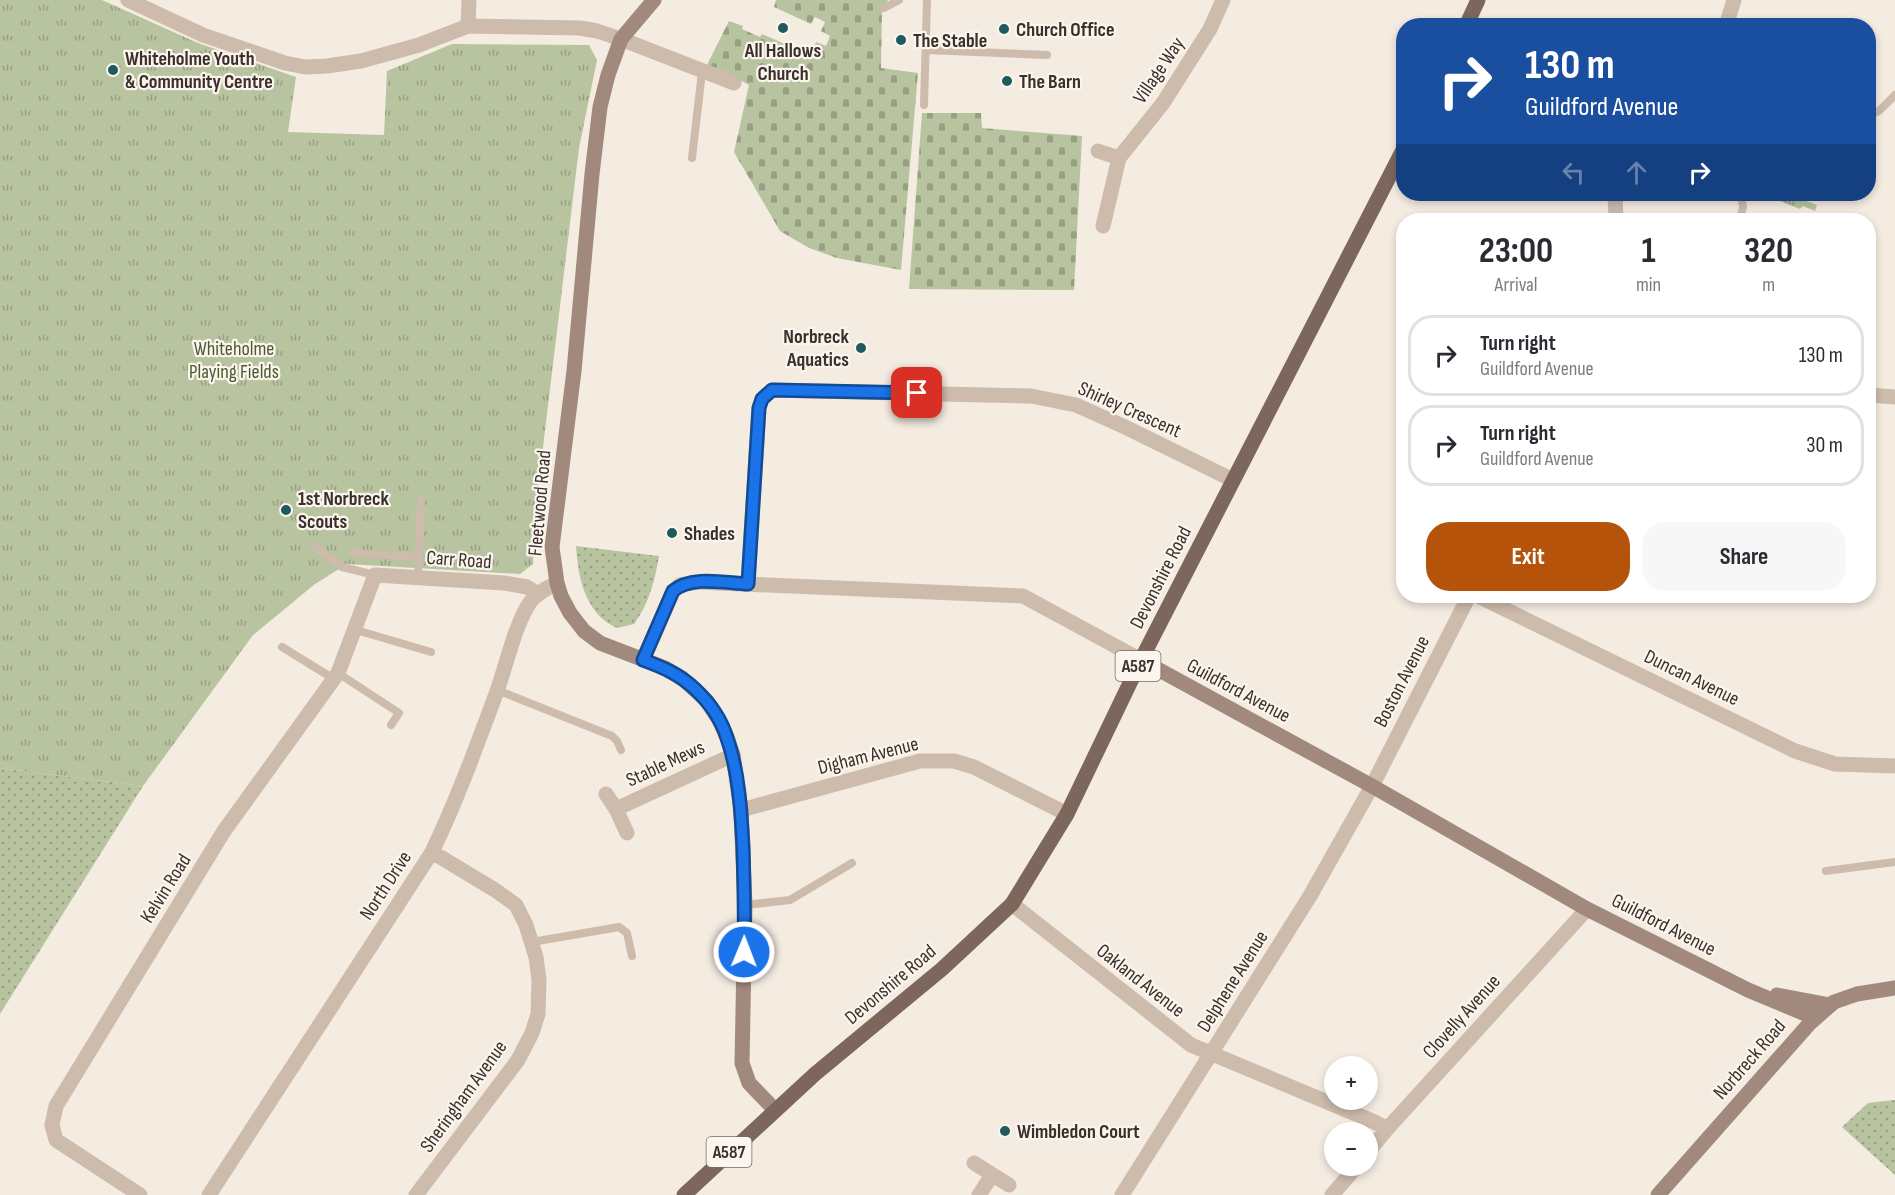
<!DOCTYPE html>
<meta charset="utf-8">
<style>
body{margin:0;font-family:"Sofia Sans Condensed",sans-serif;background:#f7f7f7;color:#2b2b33;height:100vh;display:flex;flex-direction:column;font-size:22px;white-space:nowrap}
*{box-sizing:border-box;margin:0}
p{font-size:20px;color:#7c7c81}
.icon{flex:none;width:33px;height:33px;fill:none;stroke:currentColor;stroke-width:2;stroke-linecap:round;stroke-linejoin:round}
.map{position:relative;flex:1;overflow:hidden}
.drawer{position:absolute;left:1396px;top:213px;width:480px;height:390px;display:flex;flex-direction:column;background:#fff;border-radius:24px;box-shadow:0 3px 9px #0003}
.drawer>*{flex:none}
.guide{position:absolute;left:1396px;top:18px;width:480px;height:183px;border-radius:24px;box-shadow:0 3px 9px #0003;background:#1a4fa0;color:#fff;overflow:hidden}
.buttons{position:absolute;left:1324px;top:1056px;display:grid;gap:12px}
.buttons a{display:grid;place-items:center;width:54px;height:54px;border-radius:50%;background:#fff;box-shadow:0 3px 9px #0003;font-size:30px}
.pin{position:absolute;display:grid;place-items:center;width:51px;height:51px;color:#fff;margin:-26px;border-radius:12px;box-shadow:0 3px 9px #0006}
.me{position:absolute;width:66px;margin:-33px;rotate:1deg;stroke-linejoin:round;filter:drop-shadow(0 0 4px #0008)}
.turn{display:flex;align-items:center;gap:21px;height:126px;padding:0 30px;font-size:27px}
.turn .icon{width:78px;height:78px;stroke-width:2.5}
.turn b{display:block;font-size:42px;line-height:51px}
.lanes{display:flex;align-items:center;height:57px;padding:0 30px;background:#0003;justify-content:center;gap:30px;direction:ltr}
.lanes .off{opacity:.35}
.eta{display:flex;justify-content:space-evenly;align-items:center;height:102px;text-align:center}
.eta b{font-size:36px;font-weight:700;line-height:42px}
.button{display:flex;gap:12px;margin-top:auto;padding:12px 30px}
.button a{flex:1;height:69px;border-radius:24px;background:#b45309;color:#fff;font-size:24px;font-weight:700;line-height:69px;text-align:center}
.button a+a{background:#f7f7f7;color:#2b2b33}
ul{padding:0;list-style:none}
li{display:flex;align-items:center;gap:18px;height:81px;margin:0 12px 9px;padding:0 18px;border:3px solid #e1e1e2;border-radius:24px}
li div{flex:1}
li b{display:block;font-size:22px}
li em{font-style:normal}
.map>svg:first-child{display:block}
.grass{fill:url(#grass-dots)}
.cemetery{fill:url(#cemetery-stones)}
.park{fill:url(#park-tufts)}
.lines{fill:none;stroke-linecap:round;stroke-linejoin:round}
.lane{stroke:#cdbbac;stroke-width:8}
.street{stroke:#cdbbac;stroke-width:15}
.secondary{stroke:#a18a7d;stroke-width:15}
.primary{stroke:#7d675c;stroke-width:15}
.route-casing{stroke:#114b97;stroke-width:15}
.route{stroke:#1a73e8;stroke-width:10}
.poi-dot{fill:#1f5a5e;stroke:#fbf5ee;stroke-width:2}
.labels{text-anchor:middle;stroke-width:4.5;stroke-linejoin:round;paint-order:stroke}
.shield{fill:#fbf5ee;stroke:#756b66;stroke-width:1.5}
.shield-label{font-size:18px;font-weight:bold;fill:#3b302b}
.poi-label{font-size:20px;font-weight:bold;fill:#3b302b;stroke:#fbf5ee;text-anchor:start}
.street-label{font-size:20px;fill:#3b302b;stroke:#fbf5ee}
.park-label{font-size:20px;fill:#4a5a2e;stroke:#fbf5ee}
</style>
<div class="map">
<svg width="1895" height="1195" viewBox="0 0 1895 1195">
<defs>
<pattern id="grass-dots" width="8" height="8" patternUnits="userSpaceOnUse" patternTransform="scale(1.5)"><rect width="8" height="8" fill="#b8c4a0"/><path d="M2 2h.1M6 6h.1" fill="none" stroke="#97a083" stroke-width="1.8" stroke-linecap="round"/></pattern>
<pattern id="cemetery-stones" width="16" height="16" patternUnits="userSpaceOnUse" patternTransform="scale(1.5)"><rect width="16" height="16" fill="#b8c4a0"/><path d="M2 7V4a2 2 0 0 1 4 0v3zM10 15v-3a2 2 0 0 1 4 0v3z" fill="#97a083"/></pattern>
<pattern id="park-tufts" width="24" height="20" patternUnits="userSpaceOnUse" patternTransform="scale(1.5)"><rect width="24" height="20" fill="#b8c4a0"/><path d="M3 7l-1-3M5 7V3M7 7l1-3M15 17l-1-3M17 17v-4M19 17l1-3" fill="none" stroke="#97a083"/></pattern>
</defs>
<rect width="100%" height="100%" fill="#f4ebe1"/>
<path class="grass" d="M576 546 659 556C655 580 649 604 634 624L617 628C585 614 578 577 576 546Z
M0 768 143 786 0 1014Z
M1895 1100V1175L1842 1127 1868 1103Z"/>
<path class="cemetery" d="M776 0H888L882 11 881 68 918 73 901 270 837 258 809 248 780 231 734 152 749 85 719 69 707 65 729 21 743 26 742 29 760 37 762 34 810 55 816 42 826 46 830 36 821 31 825 22 815 17 811 24 774 7Z
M922 113H981L982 128 1082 136 1074 290 909 289Z"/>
<path class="park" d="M0 0H102L198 43 296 77 288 132 384 135 387 71 452 44 589 45 597 60 579 148 534 522 533 564 520 574 347 564 315 584 253 635 143 786 0 768Z
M1769 194H1787L1817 205 1815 211 1803 206 1800 209 1765 195Z"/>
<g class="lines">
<path class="lane" d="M884 8 899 0
M926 50 1047 55
M924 105 927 0
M1869 115 1879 111 1895 95
M692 158 702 72
M1740 220 1743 207 1741 194
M315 546 342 567 375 575
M353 553 418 557
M418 577 421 501
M356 630 431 652
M282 647 334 679
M338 673 399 713 391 725
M497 690 612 736 617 741 621 750
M1826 871 1895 862
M745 905 790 900 852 863
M532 942 619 927 627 933 632 956"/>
<path class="street" d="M128 0 203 35 285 63 305 67 327 66 361 61 419 45 468 26 580 28 597 31 621 39 734 83
M468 26 469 0
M1726 26 1734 0
M1098 151 1119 158
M1615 194 1616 220
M1103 226 1119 158 1163 103 1210 29 1223 0
M1869 395 1895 397
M748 583 759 408 762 399 772 390 1031 396 1076 405 1125 427 1233 480
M1478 596 1795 751 1835 764 1895 766
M643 660 673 591 680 585 697 582 1023 596 1141 660
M606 794 616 809
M741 810 920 761H954L974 767 1067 814
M627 833 616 809 733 755
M1012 904 1191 1045 1375 1122 1387 1129
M1368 1152 1387 1129 1587 909
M974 1163 1009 1185
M140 1195 56 1140 52 1125 56 1106 224 831 338 673 375 575 504 583 527 587 538 594
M209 1195 432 852C457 800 477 745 497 691 506 666 516 621 531 601 537 593 547 588 557 583
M416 1195 518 1060 532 1033 538 1014 539 980 536 957 526 925 516 905 495 890 432 852
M979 1195 992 1175
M1122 1195 1310 896 1372 786 1469 596
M1332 1195 1357 1166"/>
<path class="secondary" d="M654 0 621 39 608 75 600 107 592 174 574 371 552 547 557 583 561 596 570 613 584 631 600 643 665 668 682 678 707 701 719 720 727 737 733 755 741 810 745 905 742 1063 749 1083 775 1110
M1141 660 1372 786 1587 909 1748 990 1815 1018
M1777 995 1830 1005
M1658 1195 1810 1023 1834 1002 1857 994 1895 988"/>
<path class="primary" d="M1466 26 1478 0
M684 1195 815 1074 942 969 1012 904 1067 814 1141 660 1404 148"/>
</g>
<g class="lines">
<g class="route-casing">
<path id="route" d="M744 952C745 917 744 882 743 847 741 811 739 772 727 738 721 719 709 702 695 689 679 674 662 667 643 660L673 591C692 575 725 583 748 584L759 408 762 399 772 390 917 393"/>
</g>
<use href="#route" class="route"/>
</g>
<g class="poi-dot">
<circle cx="783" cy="28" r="6"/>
<circle cx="1004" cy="29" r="6"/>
<circle cx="901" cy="40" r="6"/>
<circle cx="113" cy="70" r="6"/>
<circle cx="1007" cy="81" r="6"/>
<circle cx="861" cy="348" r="6"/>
<circle cx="286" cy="510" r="6"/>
<circle cx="672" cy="533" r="6"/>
<circle cx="1005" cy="1131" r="6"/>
</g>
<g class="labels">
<g class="shield">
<rect x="1115.5" y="651" width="45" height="30" rx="4.5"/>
<rect x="706.5" y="1137" width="45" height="30" rx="4.5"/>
</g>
<g class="shield-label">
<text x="1138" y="672">A587</text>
<text x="729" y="1158">A587</text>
</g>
<g class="poi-label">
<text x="1016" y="36">Church Office</text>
<text x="913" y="47">The Stable</text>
<text x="783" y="57" text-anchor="middle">All Hallows<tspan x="783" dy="23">Church</tspan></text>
<text x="125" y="65">Whiteholme Youth<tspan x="125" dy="23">&amp; Community Centre</tspan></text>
<text x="1019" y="88">The Barn</text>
<text x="849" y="343" text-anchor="end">Norbreck<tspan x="849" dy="23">Aquatics</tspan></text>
<text x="298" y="505">1st Norbreck<tspan x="298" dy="23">Scouts</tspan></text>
<text x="684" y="540">Shades</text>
<text x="1017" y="1138">Wimbledon Court</text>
</g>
<g class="street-label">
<text transform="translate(1158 70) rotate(-56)" y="7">Village Way</text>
<text transform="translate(1130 409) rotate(24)" y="7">Shirley Crescent</text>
<text transform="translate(539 503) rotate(-85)" y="7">Fleetwood Road</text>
<text transform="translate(459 559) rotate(4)" y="7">Carr Road</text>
<text transform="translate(1160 577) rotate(-63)" y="7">Devonshire Road</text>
<text transform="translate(1692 677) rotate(26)" y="7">Duncan Avenue</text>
<text transform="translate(1401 681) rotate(-63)" y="7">Boston Avenue</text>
<text transform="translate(1239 690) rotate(28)" y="7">Guildford Avenue</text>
<text transform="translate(868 755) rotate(-14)" y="7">Digham Avenue</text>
<text transform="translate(665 763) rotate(-25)" y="7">Stable Mews</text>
<text transform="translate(385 885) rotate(-57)" y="7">North Drive</text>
<text transform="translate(165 888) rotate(-58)" y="7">Kelvin Road</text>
<text transform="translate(1664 924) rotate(27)" y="7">Guildford Avenue</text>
<text transform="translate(1141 980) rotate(38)" y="7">Oakland Avenue</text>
<text transform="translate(1232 981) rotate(-58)" y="7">Delphene Avenue</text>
<text transform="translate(890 984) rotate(-40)" y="7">Devonshire Road</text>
<text transform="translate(1461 1016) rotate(-48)" y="7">Clovelly Avenue</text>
<text transform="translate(1749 1059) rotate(-49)" y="7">Norbreck Road</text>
<text transform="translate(463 1096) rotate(-54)" y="7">Sheringham Avenue</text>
</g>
<g class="park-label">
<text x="234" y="355">Whiteholme<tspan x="234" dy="23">Playing Fields</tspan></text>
</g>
</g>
</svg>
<div class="buttons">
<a>+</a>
<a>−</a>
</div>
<div class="pin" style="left:917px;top:393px;background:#d93025"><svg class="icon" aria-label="arrive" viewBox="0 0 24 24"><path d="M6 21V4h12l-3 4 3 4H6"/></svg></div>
<svg class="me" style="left:744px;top:952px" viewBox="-20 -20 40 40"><circle r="17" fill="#1a73e8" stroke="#fff" stroke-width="3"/><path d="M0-11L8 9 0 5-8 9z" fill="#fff"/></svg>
<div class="guide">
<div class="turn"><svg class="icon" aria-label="right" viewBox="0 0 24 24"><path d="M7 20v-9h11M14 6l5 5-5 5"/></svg><div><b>130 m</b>Guildford Avenue</div></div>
<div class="lanes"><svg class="icon off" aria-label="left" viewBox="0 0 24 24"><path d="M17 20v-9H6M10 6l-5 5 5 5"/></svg><svg class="icon off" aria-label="ahead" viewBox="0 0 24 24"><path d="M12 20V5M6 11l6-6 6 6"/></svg><svg class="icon" aria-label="right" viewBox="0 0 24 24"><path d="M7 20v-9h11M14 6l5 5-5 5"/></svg></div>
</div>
<section class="drawer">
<div class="eta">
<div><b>23:00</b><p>Arrival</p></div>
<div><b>1</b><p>min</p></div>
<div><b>320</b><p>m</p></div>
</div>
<ul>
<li><svg class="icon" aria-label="right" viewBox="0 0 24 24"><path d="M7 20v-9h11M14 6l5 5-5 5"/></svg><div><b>Turn right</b><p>Guildford Avenue</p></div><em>130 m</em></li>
<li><svg class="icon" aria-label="right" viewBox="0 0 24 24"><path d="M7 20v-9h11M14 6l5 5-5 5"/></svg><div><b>Turn right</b><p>Guildford Avenue</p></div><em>30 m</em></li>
</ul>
<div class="button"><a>Exit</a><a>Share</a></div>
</section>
</div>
